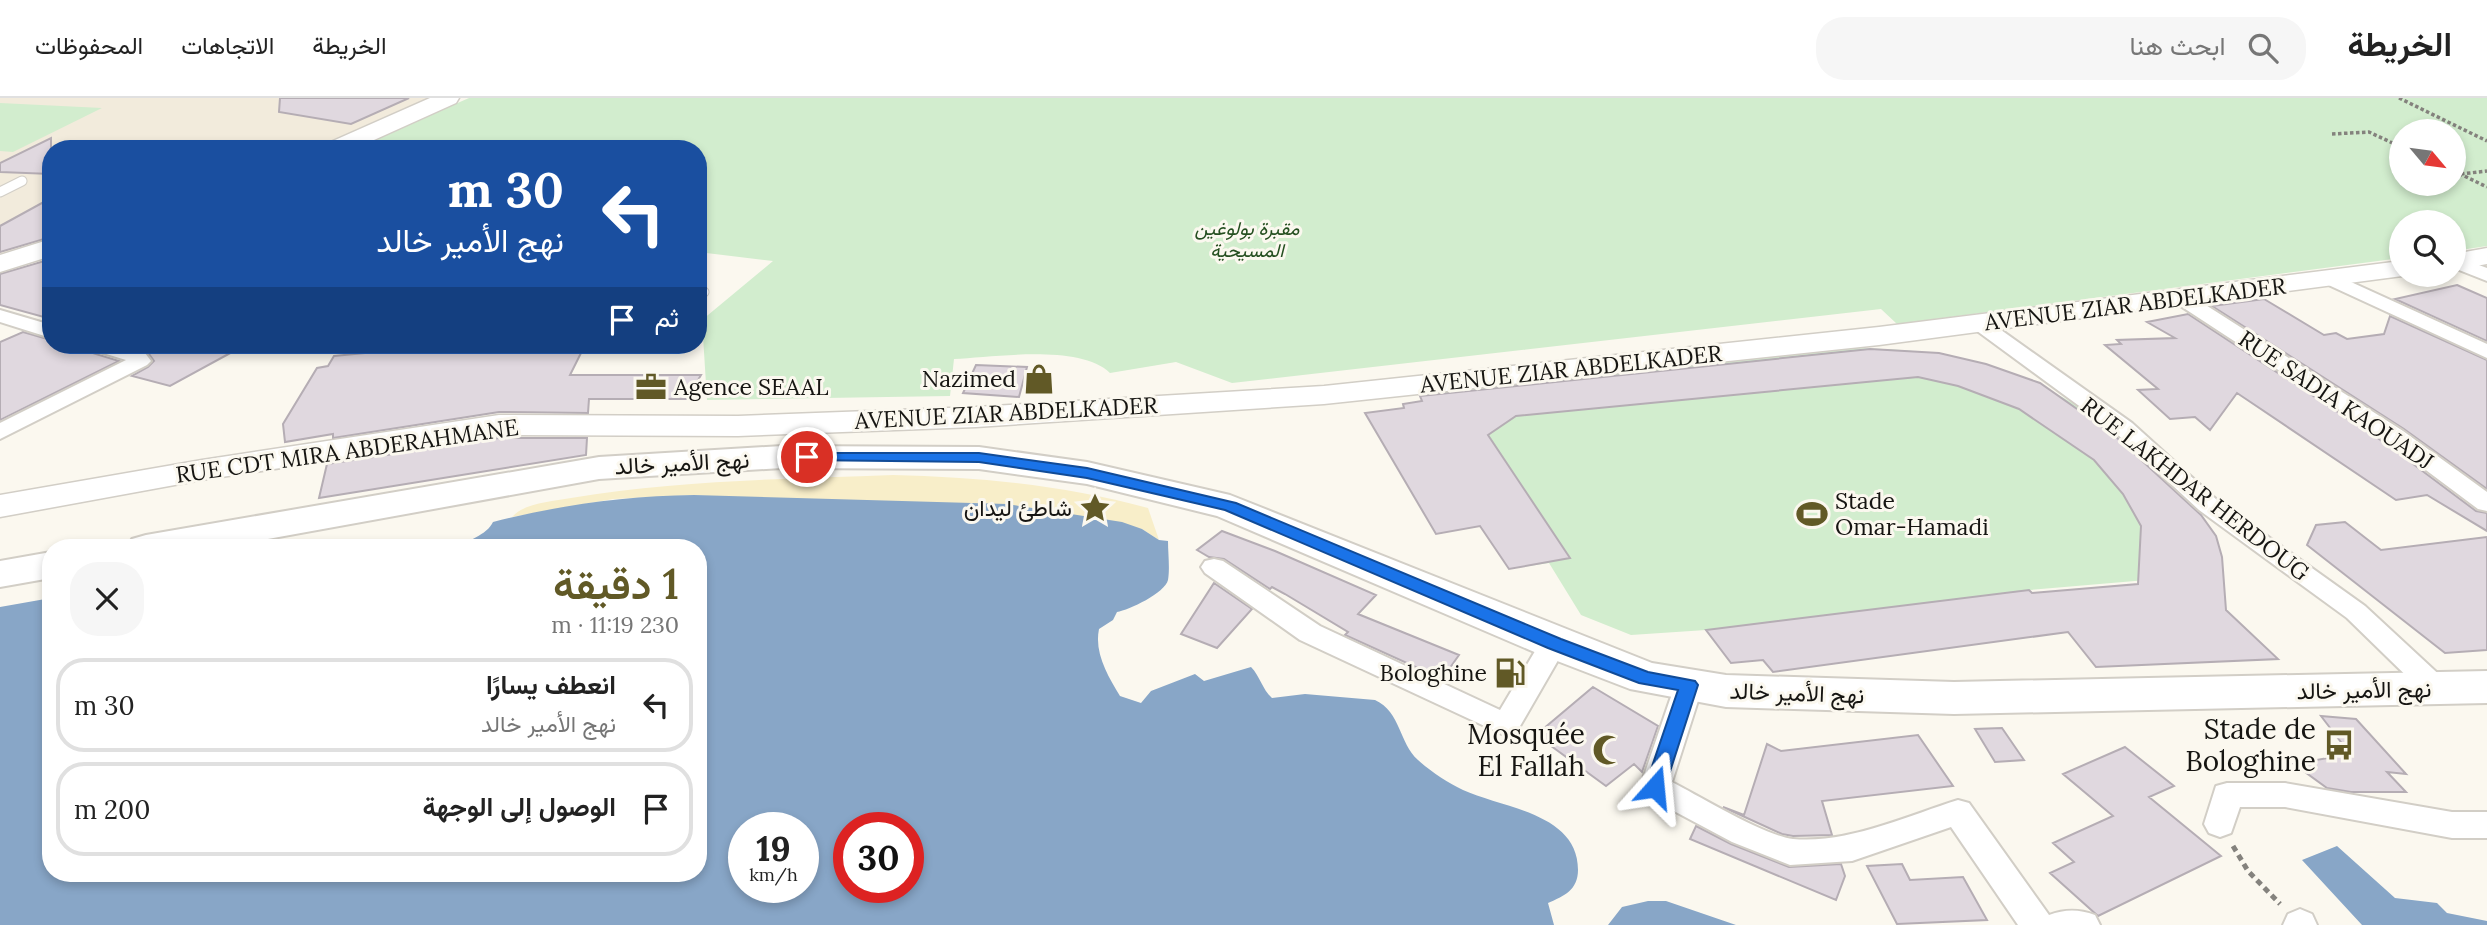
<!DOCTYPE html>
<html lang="ar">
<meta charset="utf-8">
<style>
body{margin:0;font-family:Lora,Vazirmatn,serif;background:#f6f6f6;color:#222;direction:rtl;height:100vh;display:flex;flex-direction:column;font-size:26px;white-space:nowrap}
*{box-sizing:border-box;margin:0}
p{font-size:23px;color:#767676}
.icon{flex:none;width:38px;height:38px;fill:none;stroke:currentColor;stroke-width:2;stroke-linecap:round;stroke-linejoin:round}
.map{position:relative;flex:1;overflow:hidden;direction:ltr}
.side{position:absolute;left:42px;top:441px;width:665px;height:343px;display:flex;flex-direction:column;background:#fff;border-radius:28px;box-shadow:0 4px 10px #0003;direction:rtl}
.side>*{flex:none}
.banner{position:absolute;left:42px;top:42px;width:665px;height:214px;border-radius:28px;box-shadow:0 4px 10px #0003;direction:rtl;background:#1a4fa0;color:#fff;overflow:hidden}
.needle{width:46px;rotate:119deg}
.tools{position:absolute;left:2389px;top:21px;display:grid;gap:14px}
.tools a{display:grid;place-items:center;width:77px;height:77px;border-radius:50%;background:#fff;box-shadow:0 4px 10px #0003;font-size:35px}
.speed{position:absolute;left:728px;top:714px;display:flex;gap:14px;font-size:35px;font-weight:700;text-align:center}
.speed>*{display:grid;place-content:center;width:91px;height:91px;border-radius:50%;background:#fff;box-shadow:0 4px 10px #0003;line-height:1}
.speed small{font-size:18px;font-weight:400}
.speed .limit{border:10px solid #d22;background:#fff;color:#111}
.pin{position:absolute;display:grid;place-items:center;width:60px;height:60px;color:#fff;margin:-30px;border:4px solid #fff;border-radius:50%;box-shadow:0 2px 7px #0007}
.me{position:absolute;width:77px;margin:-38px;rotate:18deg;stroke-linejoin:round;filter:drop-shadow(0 0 5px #0008)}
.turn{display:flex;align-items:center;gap:24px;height:147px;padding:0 28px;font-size:32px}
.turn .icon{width:91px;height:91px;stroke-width:2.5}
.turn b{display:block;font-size:49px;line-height:60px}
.then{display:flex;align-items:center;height:66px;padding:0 28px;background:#0003;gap:14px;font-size:26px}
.round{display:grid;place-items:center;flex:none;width:74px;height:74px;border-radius:28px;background:#f6f6f6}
.overview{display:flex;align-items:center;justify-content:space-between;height:119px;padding:0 28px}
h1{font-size:42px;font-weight:600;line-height:52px;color:#615926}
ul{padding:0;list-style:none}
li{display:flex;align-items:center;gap:21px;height:94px;margin:0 14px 10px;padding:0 14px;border:4px solid #e0e0e0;border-radius:28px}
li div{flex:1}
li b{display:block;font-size:26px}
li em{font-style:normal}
header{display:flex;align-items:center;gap:42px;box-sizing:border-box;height:98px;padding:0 35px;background:#fff;border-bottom:2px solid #e0e0e0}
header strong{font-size:33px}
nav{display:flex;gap:38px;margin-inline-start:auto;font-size:24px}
.search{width:490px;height:63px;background:#f6f6f6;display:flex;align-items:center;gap:18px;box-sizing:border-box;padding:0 24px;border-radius:28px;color:#767676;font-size:26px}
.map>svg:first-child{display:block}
.built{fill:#f2ebdc}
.green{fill:#d2edce;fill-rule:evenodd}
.sand{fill:#f8eec9}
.water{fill:#88a6c7;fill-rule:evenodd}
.building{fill:#e0d8df;stroke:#b5adb4;stroke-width:2}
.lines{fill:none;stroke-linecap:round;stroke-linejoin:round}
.lane-casing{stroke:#d2cec6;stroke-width:11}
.street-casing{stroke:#d2cec6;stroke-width:4}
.secondary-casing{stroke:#d2cec6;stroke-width:3}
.primary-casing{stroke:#d2cec6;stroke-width:4}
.path-far1{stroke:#84827d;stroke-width:3.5;stroke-dasharray:3.5 2.5;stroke-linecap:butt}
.path{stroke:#84827d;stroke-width:5;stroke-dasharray:6 4.5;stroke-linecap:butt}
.lane{stroke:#fff;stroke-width:9}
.street{fill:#fff;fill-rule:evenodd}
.secondary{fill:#fff;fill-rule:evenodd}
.primary{fill:#fff;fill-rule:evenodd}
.route{fill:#1a73e8;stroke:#114b97;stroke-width:2}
.labels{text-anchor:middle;stroke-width:6;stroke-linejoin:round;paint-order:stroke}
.far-park-label{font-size:19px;font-style:italic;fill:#254f20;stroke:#fbf8ef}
.street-label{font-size:23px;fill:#161512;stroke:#fbf8ef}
.poi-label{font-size:23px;fill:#161512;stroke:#fbf8ef;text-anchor:end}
.near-poi-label{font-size:28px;fill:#161512;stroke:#fbf8ef;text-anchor:end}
</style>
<header>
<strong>الخريطة</strong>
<div class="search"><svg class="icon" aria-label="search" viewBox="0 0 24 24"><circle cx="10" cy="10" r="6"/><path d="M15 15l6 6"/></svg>ابحث هنا</div>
<nav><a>الخريطة</a><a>الاتجاهات</a><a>المحفوظات</a></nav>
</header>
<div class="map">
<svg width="2487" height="827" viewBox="0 0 2487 827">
<rect width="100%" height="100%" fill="#fbf8ef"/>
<path class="built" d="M0 0H430L313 51H51V140L0 157Z"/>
<path class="green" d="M469 0H2487V148L2454 153V124H2401V160L1897 226 1881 211 1232 285 1176 264 1110 275C1080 246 995 259 954 261L950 298 707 302 702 222 773 163 698 154V51H353ZM2401 33H2454V86H2401Z
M0 5 102 10 13 54 0 53Z
M1851 250C1937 251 2001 262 2076 307 2088 314 2102 320 2113 329 2129 341 2144 358 2159 373 2193 405 2219 429 2224 478L2185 466 2182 479 2030 492 2058 525 2024 529 2033 539 1773 574 1763 562 1731 565 1706 532 1631 537 1581 517 1549 465 1509 471 1480 428 1436 436 1371 325 1410 318 1403 306 1422 303 1419 296Z"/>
<path class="sand" d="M893 377C979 379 1064 387 1148 410L1159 442 1142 431 694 397 613 401 512 419C526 404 551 404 571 400 678 382 785 381 893 377Z"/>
<path class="water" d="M694 397 1007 406 1122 424 1142 431 1159 442 1168 443C1168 455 1170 470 1168 482 1165 495 1129 512 1117 514L1113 522 1099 531C1094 555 1108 578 1120 598L1141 605 1151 593 1195 576 1204 583 1251 569C1260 578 1262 591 1272 600L1305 596 1375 602C1401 614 1399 645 1418 662 1430 673 1448 685 1463 692 1502 710 1578 715 1578 772 1578 792 1564 798 1548 805L1554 827H0V509L51 500V775H698V450H454C467 443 487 437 493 424 559 407 626 398 694 397ZM744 730H803V789H744ZM849 730H908V789H849Z
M2337 748 2395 800 2437 805 2447 815 2487 823V827H2362L2302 762Z
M1648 803H1666L1736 827H1608L1622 809Z"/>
<path class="building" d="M280 0H409L351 26 279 14Z
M51 40V76L0 74V65Z
M51 100V139L0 154V128Z
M51 161V221L0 207V176Z
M2457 187 2487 200V243L2395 201Z
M2264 201 2324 237 2336 235 2347 241 2384 236 2390 218 2487 262V391L2404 331 2212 208Z
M2188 216 2385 345 2476 413 2487 415V433L2427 397 2396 402 2237 295 2210 332 2195 319 2170 321 2138 292 2158 291 2105 247 2121 246 2117 242 2175 240 2147 224Z
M23 234 51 242V247H84L89 254 119 263 0 322V244Z
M127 247H245L170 288 132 278 148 269 154 263 146 252Z
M448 247H585L570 277H701L687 301H589L588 315 499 314 333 340V336L285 344 283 326 317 270 328 268 334 258Z
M1870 251 1939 255 1986 266 2040 285 2114 337 2201 417 2216 438 2222 459 2226 512 2278 561 2096 569 2068 534 1773 574 1763 562 1731 565 1706 532 2029 492 2032 495 2138 486 2141 428 2123 396 2094 362 2019 311 1958 288 1918 279 1516 318 1488 337 1570 460 1509 471 1480 428 1436 436 1365 315 1404 310 1403 306 1422 303 1420 298Z
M976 267 1027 269 1019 299 963 295Z
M499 340H587L586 357 319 400 327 366Z
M2345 424 2381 452 2487 439V552L2445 555 2307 447 2316 427Z
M1222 433 1275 453 1376 497 1358 516 1459 557 1442 581 1345 537 1348 534 1285 496 1272 489 1270 491 1224 461 1209 459 1197 452Z
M1214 485 1252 511 1217 550 1181 536Z
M1593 589 1658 628 1642 674 1634 666 1606 688 1536 637Z
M2321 618 2356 621 2406 676 2387 674 2406 694H2351L2327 690 2294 666 2350 656Z
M2002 630 2024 662 1995 664 1975 631Z
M1918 637 1953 688 1822 703 1832 737 1793 738 1782 736 1723 709 1744 717 1767 646 1781 653Z
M2125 649 2174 688 2149 699 2221 758 2098 818 2050 775 2074 764 2053 745 2113 718 2063 676Z
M1696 728 1731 746 1789 769 1841 766 1845 778 1836 802 1690 741Z
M1902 766 1910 782 1963 779 1987 822 1897 826 1867 768Z"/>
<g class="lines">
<g class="lane-casing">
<path id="lane" d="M0 94 22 83
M698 193 704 194"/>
</g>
<g class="street-casing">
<path id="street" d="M2454 158 2487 170V183L2454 170Z
M2329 174 2487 246V260L2322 184 2319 180 2322 176Z
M2183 195 2190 197 2403 333 2487 394V413L2478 411 2387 343 2176 205 2173 201 2176 197Z
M0 212 51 227V240L0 224Z
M1980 220 1987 222 2132 325 2217 402 2365 508 2446 583 2450 590 2446 597 2436 600 2426 597 2347 520 2199 412 2116 335 1973 230 1970 226 1973 222Z
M87 247H119L145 255 151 263 147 267 0 341V325L126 262 90 251Z
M1214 461 1223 463 1320 528 1500 612 1544 538 1554 535 1564 538 1568 545 1516 635 1506 638 1300 542 1205 475 1201 469 1205 463Z
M1689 577 1699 580 1703 587 1672 684C1699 698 1765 738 1793 741 1847 746 1907 718 1958 702L1969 705 2049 817C2065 811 2079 811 2095 817L2100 827H2018L1951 729 1852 763 1790 767 1732 744 1644 697 1640 689 1675 587 1679 580Z
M2227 685H2285L2452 714H2487V740H2452L2285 709H2240L2231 735 2220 739 2209 735 2204 726 2216 688Z
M2300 811 2312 816 2317 827H2283L2288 816Z"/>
</g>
<g class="secondary-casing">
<path id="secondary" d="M430 0H459L456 5 354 51H323L326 46Z
M51 141V158L0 174V157Z
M2487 150V166L2454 172V156Z
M2401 163V177H2410L1879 247 1324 306 976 329 738 338 499 337 202 382 0 419V397L202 362 499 317 738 318 976 309 1324 288 1879 229Z"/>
</g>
<g class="primary-casing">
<path id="primary" d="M782 348 979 349 1087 364 1230 397 1652 565 1726 577 1954 584 2487 573V605L1954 616 1726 609 1630 591 1539 556 1217 418 1087 386 979 371 782 370 599 381 218 450H126L132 441 146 437 599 359Z
M51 454V480L0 489V463Z"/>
</g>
<path class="path-far1" d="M2399 0 2487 43
M2332 36 2369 34 2401 49
M2454 73 2487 89
M2461 76 2487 73"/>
<path class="path" d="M2233 748 2248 773 2280 806"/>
<use href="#lane" class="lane"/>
<use href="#street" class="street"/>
<use href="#secondary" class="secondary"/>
<use href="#primary" class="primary"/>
</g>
<path class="route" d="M807 355H979L1087 370 1236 405 1561 541 1648 574 1695 583 1698 587 1665 689 1662 694 1655 696 1648 694 1645 689 1678 592 1639 585 1548 550 1225 412 1087 380 979 364 802 362 799 359Z"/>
<defs>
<g id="shop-bare" transform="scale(2.415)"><path d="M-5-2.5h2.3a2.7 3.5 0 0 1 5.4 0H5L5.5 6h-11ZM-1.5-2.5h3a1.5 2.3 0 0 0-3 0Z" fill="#615926" stroke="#fbf8ef" stroke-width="2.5" paint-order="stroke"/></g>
<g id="office-bare" transform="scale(2.415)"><path d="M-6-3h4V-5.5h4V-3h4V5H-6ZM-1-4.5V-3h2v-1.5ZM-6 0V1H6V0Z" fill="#615926" stroke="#fbf8ef" stroke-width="2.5" paint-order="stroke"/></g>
<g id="sight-bare" transform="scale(2.415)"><path d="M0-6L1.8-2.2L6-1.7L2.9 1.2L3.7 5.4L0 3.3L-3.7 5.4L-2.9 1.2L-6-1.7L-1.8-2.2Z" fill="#615926" stroke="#fbf8ef" stroke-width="2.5" paint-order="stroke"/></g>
<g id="stadium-bare" transform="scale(2.415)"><path d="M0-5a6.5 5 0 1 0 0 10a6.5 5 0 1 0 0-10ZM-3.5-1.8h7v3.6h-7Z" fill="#615926" stroke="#fbf8ef" stroke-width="2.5" paint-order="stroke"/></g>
<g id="fuel-bare" transform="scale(2.415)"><path d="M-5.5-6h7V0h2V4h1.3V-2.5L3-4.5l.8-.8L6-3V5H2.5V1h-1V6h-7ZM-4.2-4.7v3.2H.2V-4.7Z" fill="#615926" stroke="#fbf8ef" stroke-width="2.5" paint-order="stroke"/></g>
<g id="bus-bare" transform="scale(2.415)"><path d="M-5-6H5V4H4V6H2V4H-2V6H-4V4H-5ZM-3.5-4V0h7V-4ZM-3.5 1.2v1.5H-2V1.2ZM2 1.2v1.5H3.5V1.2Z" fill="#615926" stroke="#fbf8ef" stroke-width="2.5" paint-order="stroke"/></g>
<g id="mosque-bare" transform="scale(2.415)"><path d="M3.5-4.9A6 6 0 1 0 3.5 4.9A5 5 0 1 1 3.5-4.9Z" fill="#615926" stroke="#fbf8ef" stroke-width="2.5" paint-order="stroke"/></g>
</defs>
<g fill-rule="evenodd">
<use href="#shop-bare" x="1039" y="281"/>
<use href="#office-bare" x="651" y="289"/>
<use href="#sight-bare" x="1095" y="410"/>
<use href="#stadium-bare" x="1812" y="416"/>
<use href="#fuel-bare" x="1510" y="575"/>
<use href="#bus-bare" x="2339" y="647"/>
<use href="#mosque-bare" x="1608" y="652"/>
</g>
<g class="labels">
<g class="far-park-label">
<text x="1247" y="137">مقبرة بولوغين<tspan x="1247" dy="22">المسيحية</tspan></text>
</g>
<g class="street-label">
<text transform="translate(2135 206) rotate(-7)" y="8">AVENUE ZIAR ABDELKADER</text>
<text transform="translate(1571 271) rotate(-6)" y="8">AVENUE ZIAR ABDELKADER</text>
<text transform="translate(2336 302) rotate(34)" y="8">RUE SADIA KAOUADJ</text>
<text transform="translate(1006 315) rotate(-3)" y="8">AVENUE ZIAR ABDELKADER</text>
<text transform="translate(347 353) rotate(-8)" y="8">RUE CDT MIRA ABDERAHMANE</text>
<text transform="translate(682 365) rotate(-3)" y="8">نهج الأمير خالد</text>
<text transform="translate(2195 391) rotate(38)" y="8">RUE LAKHDAR HERDOUG</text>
<text transform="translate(2364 592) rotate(-1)" y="8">نهج الأمير خالد</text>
<text transform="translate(1797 595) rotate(2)" y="8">نهج الأمير خالد</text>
</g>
<g class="poi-label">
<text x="1016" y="289">Nazimed</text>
<text x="674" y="297" text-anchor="start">Agence SEAAL</text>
<text x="1835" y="411" text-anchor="start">Stade<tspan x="1835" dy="26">Omar-Hamadi</tspan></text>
<text x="1072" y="418">شاطئ ليدان</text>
<text x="1487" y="583">Bologhine</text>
</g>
<g class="near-poi-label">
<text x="2316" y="641">Stade de<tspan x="2316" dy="32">Bologhine</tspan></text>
<text x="1585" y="646">Mosquée<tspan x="1585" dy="32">El Fallah</tspan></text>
</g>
</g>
</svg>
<div class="tools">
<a><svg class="needle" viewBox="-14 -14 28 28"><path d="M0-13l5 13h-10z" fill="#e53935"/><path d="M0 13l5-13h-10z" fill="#767676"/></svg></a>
<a><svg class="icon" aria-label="search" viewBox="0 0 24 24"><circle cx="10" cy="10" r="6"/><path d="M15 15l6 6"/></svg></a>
</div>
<div class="speed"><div>19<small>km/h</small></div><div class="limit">30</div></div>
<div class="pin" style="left:807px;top:359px;background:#d93025"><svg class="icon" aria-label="arrive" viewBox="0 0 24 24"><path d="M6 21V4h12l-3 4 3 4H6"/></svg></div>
<svg class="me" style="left:1655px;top:689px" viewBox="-20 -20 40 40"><path d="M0-17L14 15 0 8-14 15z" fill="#1a73e8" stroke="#fff" stroke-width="4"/></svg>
<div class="banner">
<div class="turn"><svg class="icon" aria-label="left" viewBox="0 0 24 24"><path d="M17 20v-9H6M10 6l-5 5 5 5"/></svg><div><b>30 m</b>نهج الأمير خالد</div></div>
<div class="then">ثم<svg class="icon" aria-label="arrive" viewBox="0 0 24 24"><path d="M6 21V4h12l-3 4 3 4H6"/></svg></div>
</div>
<section class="side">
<div class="overview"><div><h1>1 دقيقة</h1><p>230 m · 11:19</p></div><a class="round"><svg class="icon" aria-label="close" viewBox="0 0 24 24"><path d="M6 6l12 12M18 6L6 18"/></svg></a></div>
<ul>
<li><svg class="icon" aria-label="left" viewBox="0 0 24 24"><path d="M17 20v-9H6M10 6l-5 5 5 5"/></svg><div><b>انعطف يسارًا</b><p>نهج الأمير خالد</p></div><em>30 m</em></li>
<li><svg class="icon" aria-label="arrive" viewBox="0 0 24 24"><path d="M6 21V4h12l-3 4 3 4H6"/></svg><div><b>الوصول إلى الوجهة</b></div><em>200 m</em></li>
</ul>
</section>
</div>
